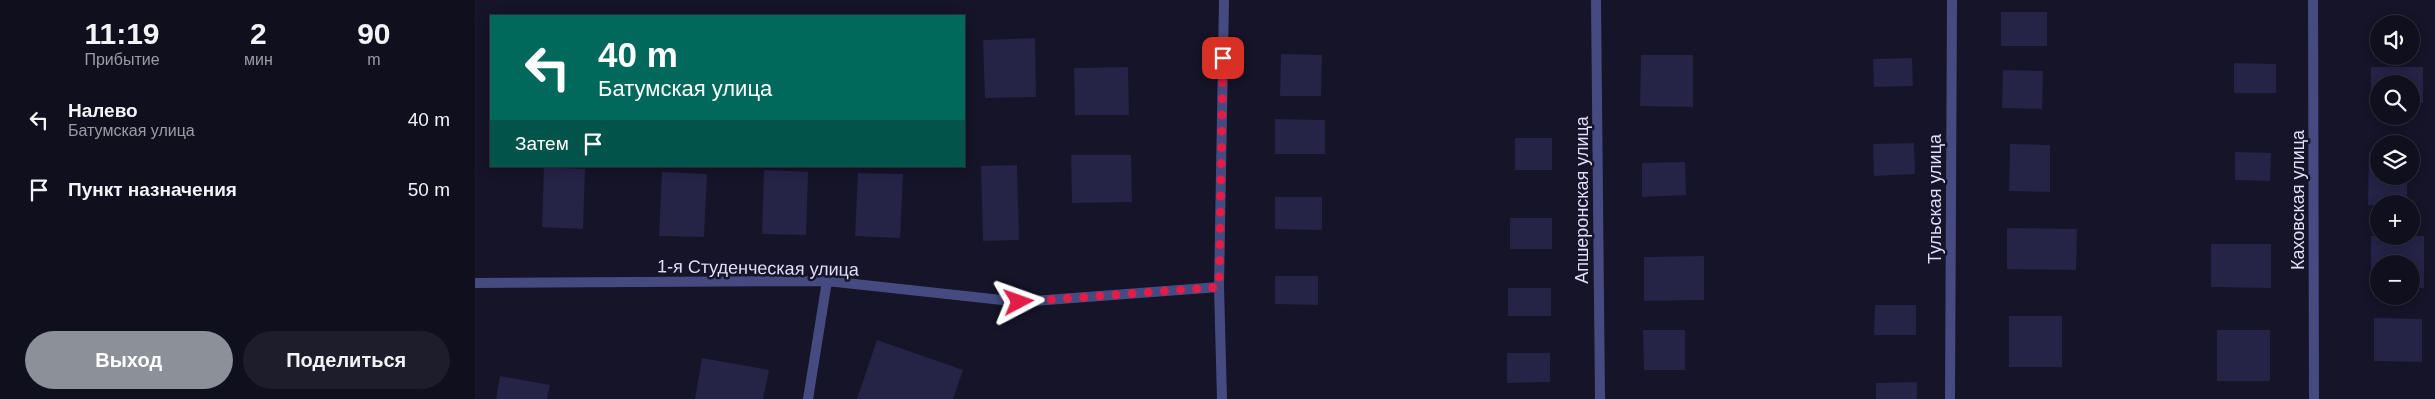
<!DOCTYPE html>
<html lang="ru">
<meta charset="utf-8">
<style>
body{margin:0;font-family:Arial,sans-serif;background:#1e1d2b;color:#f1f3f6;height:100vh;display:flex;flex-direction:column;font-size:19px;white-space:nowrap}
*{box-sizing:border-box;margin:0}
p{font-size:16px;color:#9c9ca4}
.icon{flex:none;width:28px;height:28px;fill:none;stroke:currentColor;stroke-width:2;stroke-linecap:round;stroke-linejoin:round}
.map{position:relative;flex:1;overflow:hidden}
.side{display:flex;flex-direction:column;background:#100f1e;width:475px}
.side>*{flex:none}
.hud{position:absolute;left:15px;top:15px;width:475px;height:152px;border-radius:0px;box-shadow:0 2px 12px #0003,0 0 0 1px #302f3c;background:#00695c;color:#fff;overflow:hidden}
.tools{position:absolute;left:1895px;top:15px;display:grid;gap:10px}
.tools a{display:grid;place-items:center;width:50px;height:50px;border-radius:50%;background:#100f1e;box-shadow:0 2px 12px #0003,0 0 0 1px #302f3c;font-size:25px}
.pin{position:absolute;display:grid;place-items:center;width:42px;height:42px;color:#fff;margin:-21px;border-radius:10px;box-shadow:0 2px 8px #0006}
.me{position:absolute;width:55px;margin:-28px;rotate:86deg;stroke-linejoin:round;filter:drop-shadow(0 0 4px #0008)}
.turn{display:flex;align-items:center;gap:18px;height:105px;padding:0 25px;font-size:22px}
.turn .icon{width:65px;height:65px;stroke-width:2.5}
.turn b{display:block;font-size:35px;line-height:42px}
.then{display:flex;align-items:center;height:48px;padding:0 25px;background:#0003;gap:10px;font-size:19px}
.eta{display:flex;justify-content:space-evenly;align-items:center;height:85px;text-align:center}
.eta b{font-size:30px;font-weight:800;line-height:35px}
.cta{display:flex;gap:10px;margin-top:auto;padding:10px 25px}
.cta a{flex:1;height:58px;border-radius:30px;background:#8c9099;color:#fff;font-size:20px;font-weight:800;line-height:58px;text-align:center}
.cta a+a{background:#1e1d2b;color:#f1f3f6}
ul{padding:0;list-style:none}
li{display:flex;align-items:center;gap:15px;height:70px;padding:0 25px}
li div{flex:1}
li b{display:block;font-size:19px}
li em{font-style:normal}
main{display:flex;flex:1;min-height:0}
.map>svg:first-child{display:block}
.building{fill:#252346}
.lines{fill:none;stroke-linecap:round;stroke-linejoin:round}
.minor{stroke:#454b80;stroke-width:10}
.route{stroke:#e11d48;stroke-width:9;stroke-dasharray:0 16.2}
.labels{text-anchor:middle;stroke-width:5;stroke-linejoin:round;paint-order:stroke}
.street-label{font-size:18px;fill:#dfdffb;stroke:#151428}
</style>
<main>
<section class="side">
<div class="eta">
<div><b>11:19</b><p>Прибытие</p></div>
<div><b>2</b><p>мин</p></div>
<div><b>90</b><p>m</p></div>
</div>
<ul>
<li><svg class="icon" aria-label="left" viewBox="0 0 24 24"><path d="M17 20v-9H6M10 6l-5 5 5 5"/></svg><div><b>Налево</b><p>Батумская улица</p></div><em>40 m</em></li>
<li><svg class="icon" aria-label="arrive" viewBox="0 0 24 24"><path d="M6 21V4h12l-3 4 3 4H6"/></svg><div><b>Пункт назначения</b></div><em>50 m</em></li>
</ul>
<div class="cta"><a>Выход</a><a>Поделиться</a></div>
</section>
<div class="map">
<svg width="1960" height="399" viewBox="0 0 1960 399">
<rect width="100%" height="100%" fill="#151428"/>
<path class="building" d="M1526 12H1572V46H1526Z
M560 38 561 97 510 98 508 40Z
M806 54 847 55 846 96H805Z
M1166 55H1218V107L1165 106Z
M1437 58 1438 86 1399 87 1398 59Z
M1759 63 1801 64V93H1759Z
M653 67 654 115H600L599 68Z
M1896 67H1948V103H1936V84H1904V103H1896Z
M1528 70 1568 71 1567 109 1527 108Z
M800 119 850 120V154H800Z
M1040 138H1077V170H1040Z
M1439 143 1440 174 1399 176 1398 144Z
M1535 144 1575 145V192L1534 191Z
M1760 152 1796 153 1795 181 1760 180Z
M1894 152 1904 153V176H1932V204L1893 205Z
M596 155H656L657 202 597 203Z
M1210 162 1211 195 1167 197V163Z
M542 165 544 240 508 241 506 166Z
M69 167 110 169 108 229 67 227Z
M289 170 333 172 331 235 287 234Z
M187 172 232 174 229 237 184 236Z
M383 173 428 174 425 238 380 236Z
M800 197H847V230L800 229Z
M1035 218H1077V249H1035Z
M1532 228 1602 229 1601 270 1532 269Z
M1896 236H1949V288H1936V264H1904V288H1896Z
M1736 244H1796V288L1736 287Z
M1229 256V300L1169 301V257Z
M800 276H843V305L800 304Z
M1033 288H1076V316H1033Z
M1400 305H1441V335H1399Z
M1534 316H1587V367H1534Z
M1899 318 1947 319V362L1899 361Z
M1168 330H1210V370H1169Z
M1742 330H1795V381H1742Z
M402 340 488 370 478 399H382Z
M1032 353H1075V382L1032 383Z
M227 358 294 370 288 399H220Z
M25 376 75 385 72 399H21Z
M1442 382V399H1401V383Z"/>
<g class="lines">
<path class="minor" d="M1121 0 1125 399
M1838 0 1839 399
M0 283 352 281 545 302 744 287
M333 399 352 281
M747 399 744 287 749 0
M1475 399 1477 0"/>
</g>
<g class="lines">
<path class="route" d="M544 302 744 287 748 58"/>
</g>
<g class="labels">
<g class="street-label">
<text transform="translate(1460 199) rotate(-90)" y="6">Тульская улица</text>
<text transform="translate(1107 200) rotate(-90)" y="6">Апшеронская улица</text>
<text transform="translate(1823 200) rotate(-90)" y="6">Каховская улица</text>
<text transform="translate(283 268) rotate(1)" y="6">1-я Студенческая улица</text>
</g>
</g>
</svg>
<div class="tools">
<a><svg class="icon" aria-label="sound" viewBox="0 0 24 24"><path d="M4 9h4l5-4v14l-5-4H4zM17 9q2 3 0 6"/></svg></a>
<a><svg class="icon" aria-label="search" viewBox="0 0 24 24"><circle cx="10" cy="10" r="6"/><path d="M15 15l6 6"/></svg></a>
<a><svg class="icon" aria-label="layers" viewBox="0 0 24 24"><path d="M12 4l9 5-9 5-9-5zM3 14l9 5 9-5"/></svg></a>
<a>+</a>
<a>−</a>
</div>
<div class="pin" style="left:748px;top:58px;background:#d93025"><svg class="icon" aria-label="arrive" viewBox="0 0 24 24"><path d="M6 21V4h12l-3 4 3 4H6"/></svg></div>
<svg class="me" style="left:544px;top:302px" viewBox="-20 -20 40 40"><path d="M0-17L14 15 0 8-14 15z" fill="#e11d48" stroke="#fff" stroke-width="4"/></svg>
<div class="hud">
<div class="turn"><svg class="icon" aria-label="left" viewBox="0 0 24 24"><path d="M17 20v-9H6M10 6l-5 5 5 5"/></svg><div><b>40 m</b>Батумская улица</div></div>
<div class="then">Затем<svg class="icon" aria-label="arrive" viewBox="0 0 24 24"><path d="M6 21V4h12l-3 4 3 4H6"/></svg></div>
</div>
</div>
</main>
